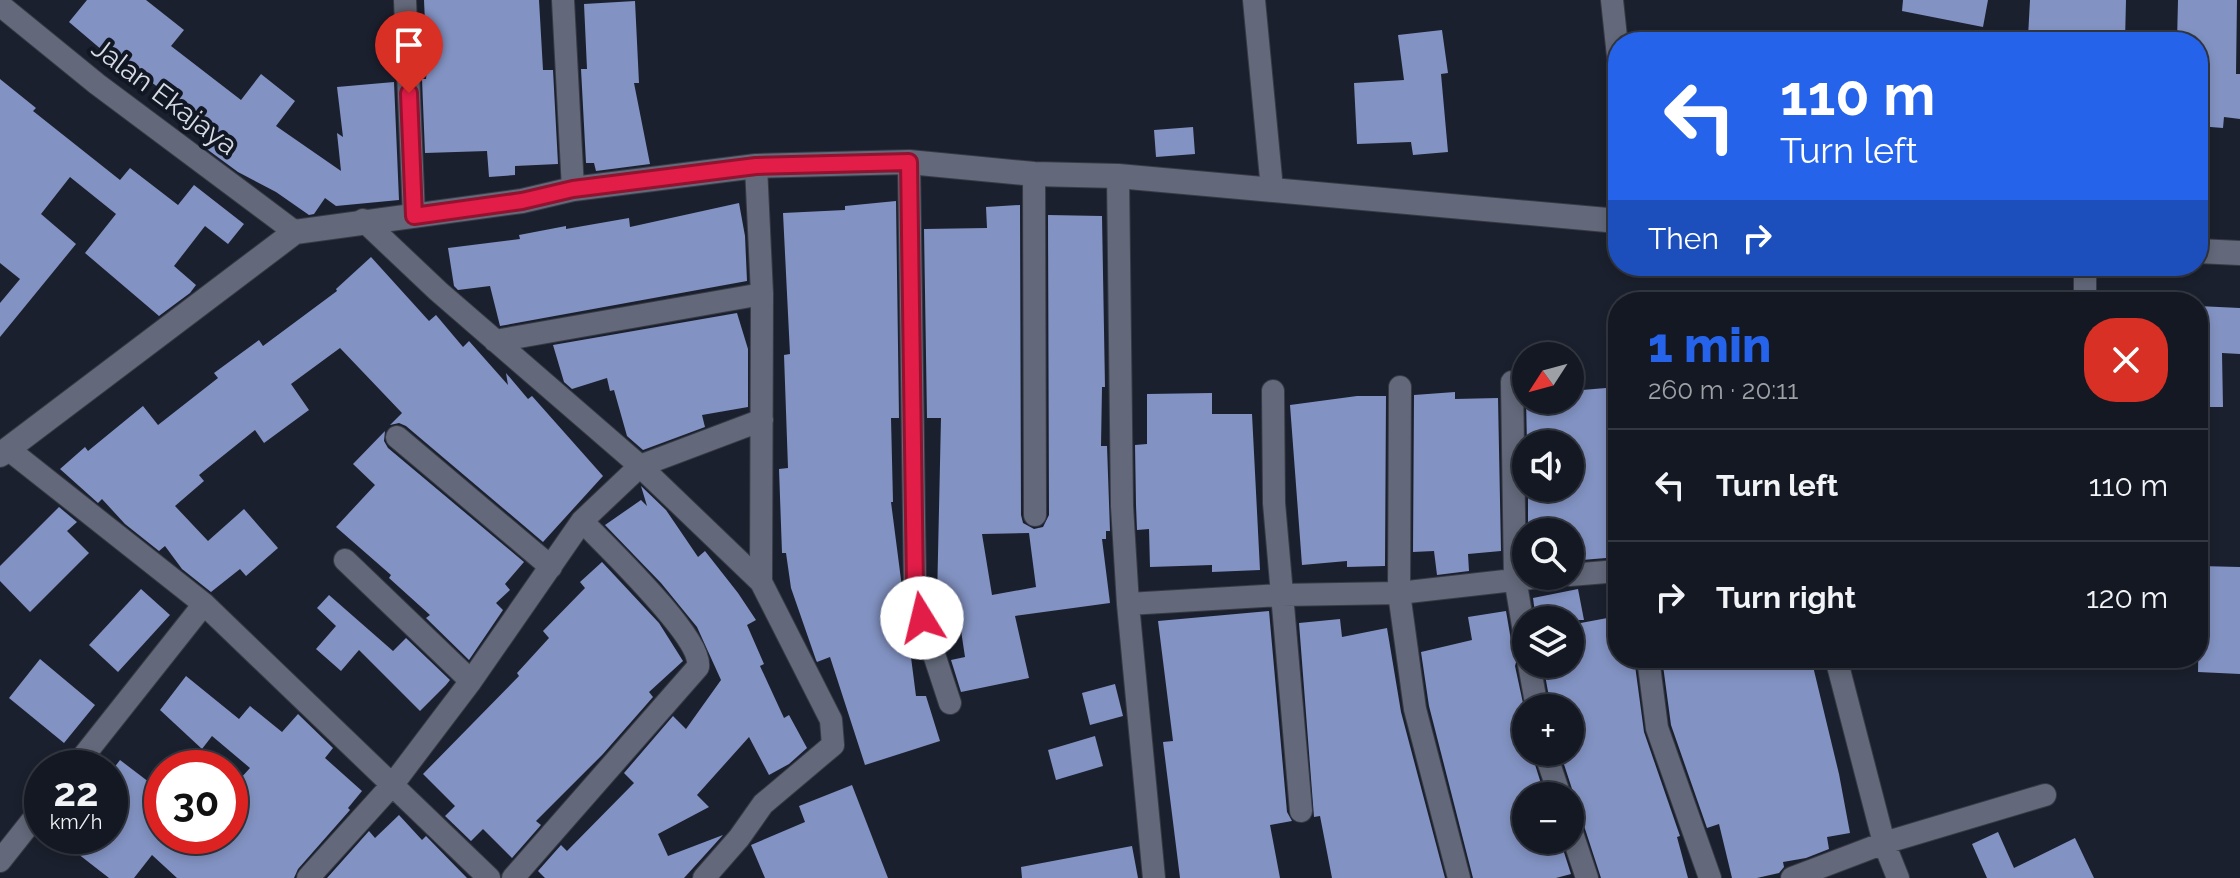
<!DOCTYPE html>
<meta charset="utf-8">
<style>
body{margin:0;font-family:Raleway,sans-serif;background:#1d212a;color:#f1f3f6;height:100vh;display:flex;flex-direction:column;font-size:30px;white-space:nowrap}
*{box-sizing:border-box;margin:0}
p{font-size:26px;color:#9da0a5}
.icon{flex:none;width:44px;height:44px;fill:none;stroke:currentColor;stroke-width:2;stroke-linecap:round;stroke-linejoin:round}
.map{position:relative;flex:1;overflow:hidden}
.side{position:absolute;left:1608px;top:292px;width:600px;height:376px;display:flex;flex-direction:column;background:#141822;border-radius:32px;box-shadow:0 4px 12px #0003,0 0 0 2px #333740}
.side>*{flex:none}
.top-card{position:absolute;left:1608px;top:32px;width:600px;height:244px;border-radius:32px;box-shadow:0 4px 12px #0003,0 0 0 2px #333740;background:#2563eb;color:#fff;overflow:hidden}
.needle{width:52px;rotate:234deg}
.tools{position:absolute;left:1512px;top:342px;display:grid;gap:16px}
.tools a{display:grid;place-items:center;width:72px;height:72px;border-radius:50%;background:#141822;box-shadow:0 4px 12px #0003,0 0 0 2px #333740;font-size:40px}
.speed{position:absolute;left:24px;top:750px;display:flex;gap:16px;font-size:40px;font-weight:700;text-align:center}
.speed>*{display:grid;place-content:center;width:104px;height:104px;border-radius:50%;background:#141822;box-shadow:0 4px 12px #0003,0 0 0 2px #333740;line-height:1}
.speed small{font-size:20px;font-weight:400}
.speed .limit{border:12px solid #d22;background:#fff;color:#111}
.pin{position:absolute;display:grid;place-items:center;width:68px;height:68px;color:#fff;margin:-82px -34px;border-radius:50% 50% 50% 0;rotate:-45deg;box-shadow:0 0 8px #0007}
.pin .icon{rotate:45deg}
.me{position:absolute;width:88px;margin:-44px;rotate:351deg;stroke-linejoin:round;filter:drop-shadow(0 0 6px #0008)}
.turn{display:flex;align-items:center;gap:28px;height:168px;padding:0 40px;font-size:36px}
.turn .icon{width:104px;height:104px;stroke-width:2.5}
.turn b{display:block;font-size:56px;line-height:68px}
.then{display:flex;align-items:center;height:76px;padding:0 40px;background:#0003;gap:16px;font-size:30px}
.round{display:grid;place-items:center;flex:none;width:84px;height:84px;border-radius:32px;background:#1d212a}
.headline{display:flex;align-items:center;justify-content:space-between;height:136px;padding:0 40px}
h1{font-size:48px;font-weight:800;line-height:60px;color:#2563eb}
ul{padding:0;list-style:none}
li{display:flex;align-items:center;gap:24px;height:112px;padding:0 40px;border-top:2px solid #333740}
li div{flex:1}
li b{display:block;font-size:30px}
li em{font-style:normal}
.map>svg:first-child{display:block}
.building{fill:#8292c2;fill-rule:evenodd}
.lines{fill:none;stroke-linecap:round;stroke-linejoin:round}
.street-casing{stroke:#383b46;stroke-width:24}
.secondary-casing{stroke:#383b46;stroke-width:26}
.street{stroke:#63697a;stroke-width:22}
.secondary{stroke:#63697a;stroke-width:24}
.route-casing{stroke:#92132f;stroke-width:20}
.route{stroke:#e11d48;stroke-width:14}
.labels{text-anchor:middle;stroke-width:8;stroke-linejoin:round;paint-order:stroke}
.street-label{font-size:28px;fill:#d6dae3;stroke:#121724}
</style>
<div class="map">
<svg width="2240" height="878" viewBox="0 0 2240 878">
<rect width="100%" height="100%" fill="#1b202e"/>
<path class="building" d="M87 0H146L184 30 171 46 241 100 261 74 295 101 276 126 341 171 337 133 343 137 337 87 394 82 399 200 336 206 325 198 314 214 309 215 276 192 238 172 204 147 216 132 146 78 142 84 69 22Z
M424 0H539L543 70H553L558 164 515 166V175L489 177 487 151 425 153 422 79H426L427 70Z
M1903 0H1988L1983 27 1902 11Z
M2030 0H2126L2125 41 2028 37Z
M2178 0H2237L2236 74H2240V119L2224 117 2223 128 2198 126V42H2177Z
M635 1 639 83H634L650 164 596 171 594 163H586L581 69H587L584 4Z
M1442 30 1448 73 1441 74 1448 152 1413 155 1411 142 1357 144 1354 83 1404 80 1398 35Z
M0 79 36 108 33 111 120 180 130 168 178 205 194 185 244 224 228 244 205 226 174 266 196 285 190 293 159 316 85 253 116 214 70 177 41 214 76 244 0 337V303L20 279 0 263Z
M1193 127 1195 154 1156 157 1154 130Z
M896 201 899 418H891L893 502H891L916 696H926L940 741 865 765 830 657 817 662 816 660 791 588 786 553H782L779 469 788 468 784 355 790 354 783 213 845 210V206Z
M739 203 745 236 747 281 500 326 490 286 458 290 454 286 448 248 520 239 519 235 566 226V229L629 218 630 227Z
M1020 205 1021 515 1023 523 1034 529 1043 527 1049 515 1048 215 1102 216 1105 387H1102L1101 446H1107L1110 531H1106V539H1102L1110 603 1015 616 1029 678 961 692 951 660 965 657 956 597 937 600 941 418H927L924 229 987 228 986 207ZM1029 533 1036 587 992 595 982 534Z
M371 257 429 321 436 315 463 347 469 341 508 385 506 373 528 399 532 396 603 476 543 542 406 426 399 423 390 425 402 413 340 348 291 384 309 410 264 443 255 430 199 475 204 481 175 506 208 541 244 509 278 548 246 576 240 569 211 592 182 569 165 546 159 551 125 524 102 499 98 503 60 469 85 447 88 451 143 406 158 425 218 378 214 373 259 340 263 346 337 291 336 289Z
M2198 306 2240 308V354L2222 353 2223 407H2198Z
M737 313 748 349V407L702 415 705 427 643 450 627 436 614 390 610 391 607 378 572 389 564 382 553 345Z
M1618 387V557L1570 561V532H1528V488H1570V444H1527L1526 400H1570V391Z
M1455 392V399L1498 398 1501 551 1468 554 1469 571 1437 575 1434 551 1413 552 1414 395Z
M1212 393V414H1252L1260 570 1212 572V565L1150 567 1149 529 1137 530 1136 505 1135 445 1147 444V394Z
M1357 396H1386L1385 566 1347 567V561L1302 565 1290 405Z
M385 431 384 441 388 448 524 562 505 584 510 590 496 603 503 610 469 660 426 618 430 615 389 578 391 575 336 527 375 485 353 464Z
M641 486 666 510 698 557 705 551 738 593 756 620 747 625 764 664 760 666 784 718 789 715 807 748 789 764 769 775 749 737 697 795 709 807 658 834 668 856 723 835 684 878H545L538 871 561 845 567 851 634 783 624 773 673 716 686 729 721 680 697 627 661 583 605 525 641 500 647 506Z
M59 507 77 522 67 531 89 553 30 612 0 581V566Z
M602 562 659 623 683 661 649 692 653 697 603 754 536 821 541 825 512 858 483 829 471 841 445 816 455 806 423 774 519 676 517 673 549 638 543 631 585 588 580 582Z
M2200 566 2240 567V674L2198 672Z
M141 589 170 615 118 672 89 645Z
M1578 589 1584 620H1536L1533 598Z
M329 595 393 651 406 638 450 680 446 685 420 711 359 650 341 671 316 649 336 626 317 608Z
M1269 611 1287 812 1292 821 1270 825 1280 878H1180L1163 742 1173 741 1158 621Z
M1506 611 1512 646 1518 655 1515 666 1526 717V752H1531L1545 796H1526V840H1560L1571 874 1556 878H1473L1429 706 1421 652 1472 640 1468 617Z
M1618 616V658H1634L1644 732 1680 836 1677 837 1688 878H1601L1560 752H1570V708H1551L1543 664H1570V625Z
M1340 619 1342 637 1387 628 1401 712 1445 878H1332L1320 816 1314 817 1299 623Z
M1662 658H1811L1839 774 1850 833 1827 837 1829 849 1806 858 1783 862 1784 867 1779 873 1757 878H1732L1719 824 1707 828 1671 725Z
M40 659 95 705 64 743 9 698Z
M186 676 239 719 250 706 282 732 298 714 333 748 325 758 362 791 348 808 350 810 298 869 294 878H177L152 855 134 878H109L55 836H110V773L120 760 162 792V836H230V790L250 768 212 736 202 749 160 710Z
M1115 684 1123 716 1090 725 1082 693Z
M1095 736 1103 766 1056 780 1048 750Z
M852 785 888 878H765L751 845 805 822 799 806Z
M399 815 422 840 426 836 467 878H327L369 831 375 838Z
M1998 832 2014 868 2075 838 2094 878H1987L1972 844Z
M1132 846 1138 878H1022L1021 867Z"/>
<g class="lines">
<g class="street-casing">
<path id="street" d="M405 0 414 216
M563 0 573 189
M1254 0 1272 189
M1612 0 1618 56
M0 5 97 84 295 232
M909 162 915 588 922 618 950 703
M756 166 762 294 761 582
M1034 174 1035 515
M1118 176 1122 506 1128 604 1154 878
M363 220 438 291 640 466 761 582 831 720 833 745 763 804 739 838 704 878
M2085 302V266
M495 341 762 294
M1512 382 1515 578 1526 644
M1400 387 1399 593 1415 709 1459 878
M1273 391 1274 503 1301 811
M397 437 551 567
M8 449 204 604 489 878
M345 560 471 681
M1570 575 1618 571
M1128 604 1281 595 1399 593 1549 576
M1648 658 1657 728 1710 878
M1836 658 1884 843 1898 878
M1529 664 1537 708
M1545 752 1560 796
M74 768 204 604
M1570 827 1587 878
M0 861 42 808
M308 878 393 784 471 681 582 521 640 466 762 420
M513 878 698 667C703 638 606 546 582 521
M1792 878 1884 843 2045 795"/>
</g>
<g class="secondary-casing">
<path id="secondary" d="M2198 251 2240 253
M0 455 295 232 522 201 573 189 756 166 909 162 1034 174 1118 176 1618 221"/>
</g>
<use href="#street" class="street"/>
<use href="#secondary" class="secondary"/>
</g>
<g class="lines">
<g class="route-casing">
<path id="route" d="M409 93 414 216 522 201 573 189 756 166 909 162 915 588 922 618"/>
</g>
<use href="#route" class="route"/>
</g>
<g class="labels">
<g class="street-label">
<text transform="translate(165 96) rotate(37)" y="10">Jalan Ekajaya</text>
</g>
</g>
</svg>
<div class="tools">
<a><svg class="needle" viewBox="-14 -14 28 28"><path d="M0-13l5 13h-10z" fill="#e53935"/><path d="M0 13l5-13h-10z" fill="#9da0a5"/></svg></a>
<a><svg class="icon" aria-label="sound" viewBox="0 0 24 24"><path d="M4 9h4l5-4v14l-5-4H4zM17 9q2 3 0 6"/></svg></a>
<a><svg class="icon" aria-label="search" viewBox="0 0 24 24"><circle cx="10" cy="10" r="6"/><path d="M15 15l6 6"/></svg></a>
<a><svg class="icon" aria-label="layers" viewBox="0 0 24 24"><path d="M12 4l9 5-9 5-9-5zM3 14l9 5 9-5"/></svg></a>
<a>+</a>
<a>−</a>
</div>
<div class="speed"><div>22<small>km/h</small></div><div class="limit">30</div></div>
<div class="pin" style="left:409px;top:93px;background:#d93025"><svg class="icon" aria-label="arrive" viewBox="0 0 24 24"><path d="M6 21V4h12l-3 4 3 4H6"/></svg></div>
<svg class="me" style="left:922px;top:618px" viewBox="-20 -20 40 40"><circle r="19" fill="#fff"/><path d="M0-13L10 11 0 6-10 11z" fill="#e11d48"/></svg>
<div class="top-card">
<div class="turn"><svg class="icon" aria-label="left" viewBox="0 0 24 24"><path d="M17 20v-9H6M10 6l-5 5 5 5"/></svg><div><b>110 m</b>Turn left</div></div>
<div class="then">Then<svg class="icon" aria-label="right" viewBox="0 0 24 24"><path d="M7 20v-9h11M14 6l5 5-5 5"/></svg></div>
</div>
<section class="side">
<div class="headline"><div><h1>1 min</h1><p>260 m · 20:11</p></div><a class="round" style="background:#d93025;color:#fff"><svg class="icon" aria-label="close" viewBox="0 0 24 24"><path d="M6 6l12 12M18 6L6 18"/></svg></a></div>
<ul>
<li><svg class="icon" aria-label="left" viewBox="0 0 24 24"><path d="M17 20v-9H6M10 6l-5 5 5 5"/></svg><div><b>Turn left</b></div><em>110 m</em></li>
<li><svg class="icon" aria-label="right" viewBox="0 0 24 24"><path d="M7 20v-9h11M14 6l5 5-5 5"/></svg><div><b>Turn right</b></div><em>120 m</em></li>
</ul>
</section>
</div>
